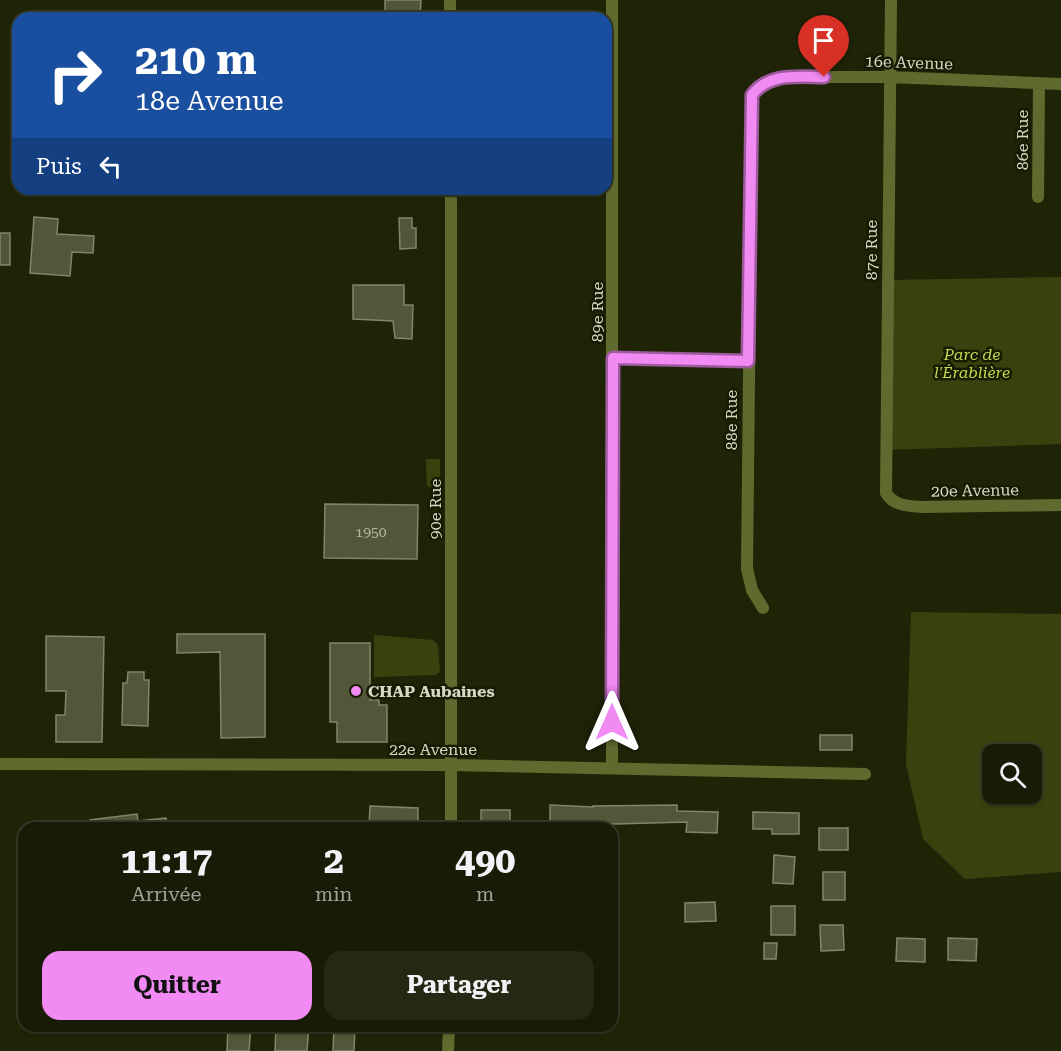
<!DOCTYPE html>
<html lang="fr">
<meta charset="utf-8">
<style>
body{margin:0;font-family:"Roboto Serif",serif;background:#252813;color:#f1f3f6;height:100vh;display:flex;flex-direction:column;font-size:22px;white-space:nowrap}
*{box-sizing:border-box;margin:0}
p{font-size:20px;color:#9fa19a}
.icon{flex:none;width:33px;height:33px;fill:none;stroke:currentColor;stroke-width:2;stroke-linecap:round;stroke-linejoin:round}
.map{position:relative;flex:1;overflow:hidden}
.panel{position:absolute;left:18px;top:822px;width:600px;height:210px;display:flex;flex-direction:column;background:#181b05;border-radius:18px;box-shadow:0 2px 4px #0004,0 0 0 2px #363927}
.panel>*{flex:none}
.hud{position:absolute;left:12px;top:12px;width:600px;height:183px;border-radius:18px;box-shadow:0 2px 4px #0004,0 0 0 2px #363927;background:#1a4fa0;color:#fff;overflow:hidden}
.controls{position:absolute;left:982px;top:744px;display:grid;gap:12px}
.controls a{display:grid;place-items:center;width:60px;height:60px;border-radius:12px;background:#181b05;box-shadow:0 2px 4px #0004,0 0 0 2px #363927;font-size:30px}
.pin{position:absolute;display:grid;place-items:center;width:51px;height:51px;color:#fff;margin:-62px -26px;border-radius:50% 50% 50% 0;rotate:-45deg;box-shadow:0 0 6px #0007}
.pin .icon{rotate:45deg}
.me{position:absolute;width:66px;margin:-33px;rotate:0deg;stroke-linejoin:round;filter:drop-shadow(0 0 4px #0008)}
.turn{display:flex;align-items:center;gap:21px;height:126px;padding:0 24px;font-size:27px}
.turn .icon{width:78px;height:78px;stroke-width:2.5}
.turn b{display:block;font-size:42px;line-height:51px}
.then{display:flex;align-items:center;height:57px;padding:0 24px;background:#0003;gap:12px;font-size:22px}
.eta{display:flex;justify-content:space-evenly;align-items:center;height:102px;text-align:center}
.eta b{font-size:36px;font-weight:700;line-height:42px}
.action{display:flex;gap:12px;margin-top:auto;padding:12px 24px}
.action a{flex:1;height:69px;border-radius:18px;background:#f28af3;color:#111;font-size:24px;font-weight:700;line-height:69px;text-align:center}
.action a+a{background:#252813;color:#f1f3f6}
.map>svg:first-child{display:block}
.green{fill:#3a400e;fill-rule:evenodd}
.building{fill:#515738;stroke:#808666;stroke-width:1.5}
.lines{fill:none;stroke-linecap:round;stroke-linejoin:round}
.minor{stroke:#616a2e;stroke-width:12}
.tertiary{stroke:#616a2e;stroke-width:12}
.route-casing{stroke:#9d5a9e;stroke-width:15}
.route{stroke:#f28af3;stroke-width:10}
.poi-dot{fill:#f28af3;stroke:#171b00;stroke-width:2}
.labels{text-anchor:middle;stroke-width:5;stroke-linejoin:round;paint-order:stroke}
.number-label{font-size:14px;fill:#b4b8a3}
.street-label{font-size:16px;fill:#d5d8c7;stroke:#171b00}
.park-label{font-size:16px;font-style:italic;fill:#c4d652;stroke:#171b00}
.poi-label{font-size:16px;font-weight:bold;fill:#d5d8c7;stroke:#171b00;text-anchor:start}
</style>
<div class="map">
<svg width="1061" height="1051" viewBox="0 0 1061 1051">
<rect width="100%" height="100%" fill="#202407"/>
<path class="green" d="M1061 277V444L886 450 888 280Z
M426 459H440V485L435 489 427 486Z
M911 612 1061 614V872L965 879 923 839 906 764ZM993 754H1032V794H993Z
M374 635 433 640 438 645 440 672 436 675 374 677Z"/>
<path class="building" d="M385 0H421L420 18H385Z
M34 217 58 219 57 234 94 236 93 253 72 252 70 276 30 273Z
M399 218H412V228H416V248L400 249Z
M0 233H10V265H0Z
M353 285H404V305H413L412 339 395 338 393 321 353 319Z
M325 504 418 505 417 559 324 558Z
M177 634H265V737L221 738 220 652 177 653Z
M46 636 104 637 102 742H56V715H65L66 691H46Z
M330 643H370V700H379V705H387V742H337V722H330Z
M128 672H144V680H149L148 726 122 725 123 683H127Z
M820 735H852V750H820Z
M550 805 593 807V806L677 805V811L718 812 717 833 686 832 687 822 615 824 563 821V823H550Z
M370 806 418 808V828H369Z
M481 810H510V828H481Z
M753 812 799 813V834H772V829H753Z
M137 814 138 821 166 818 167 828H91L90 820Z
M819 828H848V850H819Z
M774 855 795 857 793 884 773 883Z
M823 872H845V900H823Z
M715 902 716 921 685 922V903Z
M771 906H795V935H771Z
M820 925H843L844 950 821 951Z
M897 938 925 939V962L896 961Z
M948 938 977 939 976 961 948 960Z
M764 943H777L776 959H764Z
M228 1026H251L249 1051H227Z
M276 1026H309L307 1051H275Z
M334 1026H355L354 1051H333Z"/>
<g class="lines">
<path class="minor" d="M612 0V768
M891 0 886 493C894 506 908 506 923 507L1061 505
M1038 197 1039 84
M613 358 748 361
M763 608 752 590 747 569 752 95C760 84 769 81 781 77H889L1061 84
M0 764 452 765 865 774"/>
<path class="tertiary" d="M450 0V18
M451 828V189
M448 1051 449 1026"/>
</g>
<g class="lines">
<g class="route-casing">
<path id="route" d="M612 722 613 358 748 361 752 95C769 72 799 77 824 77"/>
</g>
<use href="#route" class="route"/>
</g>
<circle class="poi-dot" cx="356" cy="691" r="6"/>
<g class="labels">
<g class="number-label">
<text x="371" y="537">1950</text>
</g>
<g class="street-label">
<text transform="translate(909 62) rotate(2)" y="6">16e Avenue</text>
<text transform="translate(1022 140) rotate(-90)" y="6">86e Rue</text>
<text transform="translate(871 250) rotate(-90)" y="6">87e Rue</text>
<text transform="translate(597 312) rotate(-90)" y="6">89e Rue</text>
<text transform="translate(731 420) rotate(-90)" y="6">88e Rue</text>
<text transform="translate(975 490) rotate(-1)" y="6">20e Avenue</text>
<text transform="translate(435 509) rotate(-90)" y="6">90e Rue</text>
<text x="433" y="755">22e Avenue</text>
</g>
<g class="park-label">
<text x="972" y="360">Parc de<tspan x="972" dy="18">l'Érablière</tspan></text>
</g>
<g class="poi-label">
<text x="368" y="697">CHAP Aubaines</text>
</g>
</g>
</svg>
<div class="controls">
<a><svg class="icon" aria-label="search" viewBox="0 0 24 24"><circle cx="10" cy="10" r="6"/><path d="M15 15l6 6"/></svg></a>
</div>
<div class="pin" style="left:824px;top:77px;background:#d93025"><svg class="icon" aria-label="arrive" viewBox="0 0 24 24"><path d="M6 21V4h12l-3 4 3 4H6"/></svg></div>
<svg class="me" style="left:612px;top:722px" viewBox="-20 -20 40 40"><path d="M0-17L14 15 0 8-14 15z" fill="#f28af3" stroke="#fff" stroke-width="4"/></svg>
<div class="hud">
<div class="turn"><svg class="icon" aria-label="right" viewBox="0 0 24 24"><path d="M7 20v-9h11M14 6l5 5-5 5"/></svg><div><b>210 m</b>18e Avenue</div></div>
<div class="then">Puis<svg class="icon" aria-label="left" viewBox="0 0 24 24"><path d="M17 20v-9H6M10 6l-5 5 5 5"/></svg></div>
</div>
<section class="panel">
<div class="eta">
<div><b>11:17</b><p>Arrivée</p></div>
<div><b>2</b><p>min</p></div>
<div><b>490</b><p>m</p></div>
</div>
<div class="action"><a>Quitter</a><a>Partager</a></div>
</section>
</div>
